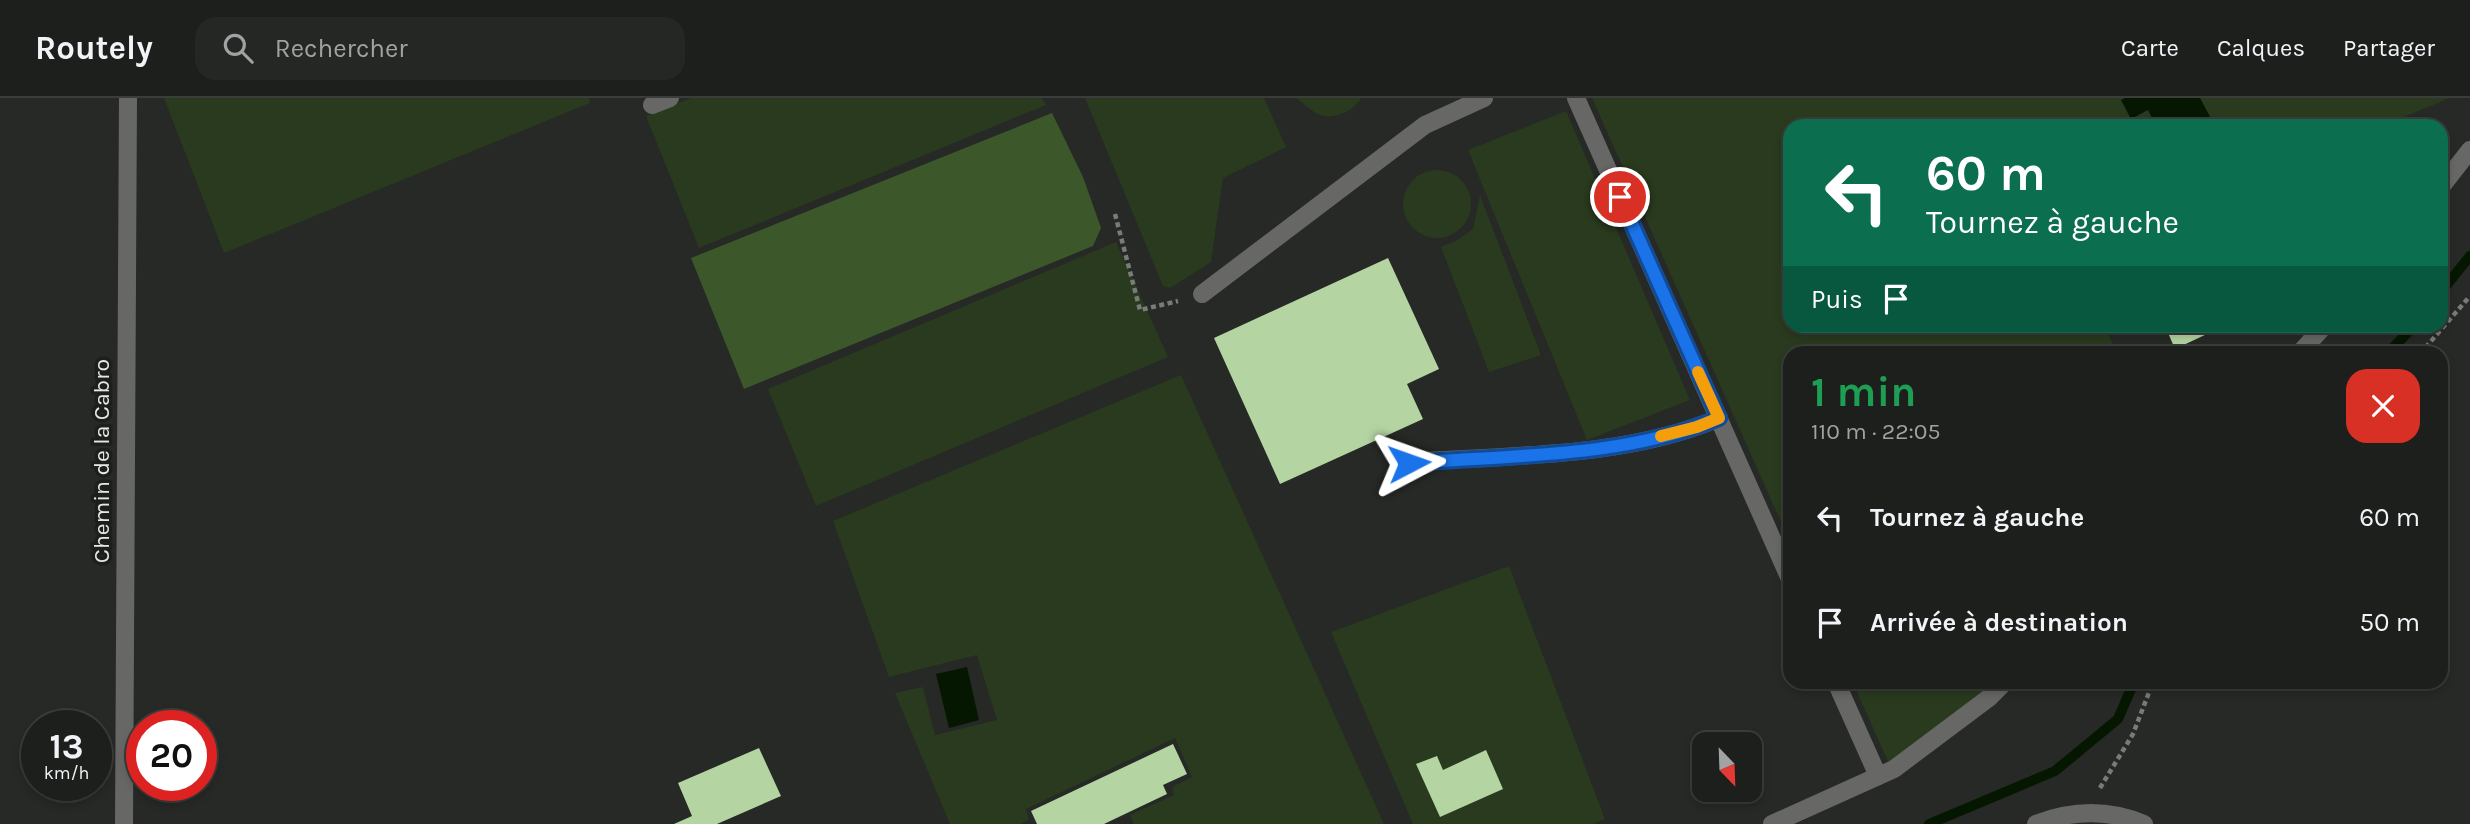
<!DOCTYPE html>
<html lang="fr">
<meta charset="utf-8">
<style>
body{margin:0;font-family:Karla,sans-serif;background:#252725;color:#f1f3f6;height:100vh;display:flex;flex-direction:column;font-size:26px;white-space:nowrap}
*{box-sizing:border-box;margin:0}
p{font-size:23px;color:#a0a2a3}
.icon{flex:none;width:38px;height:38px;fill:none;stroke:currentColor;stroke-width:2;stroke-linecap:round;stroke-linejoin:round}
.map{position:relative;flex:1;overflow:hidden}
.details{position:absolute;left:1783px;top:248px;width:665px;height:343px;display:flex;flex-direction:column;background:#1c1f1c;border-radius:21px;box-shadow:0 4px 10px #0003,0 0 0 2px #3a3d3b}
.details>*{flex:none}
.top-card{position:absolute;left:1783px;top:21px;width:665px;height:214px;border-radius:21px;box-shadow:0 4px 10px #0003,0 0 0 2px #3a3d3b;background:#0b6e4f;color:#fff;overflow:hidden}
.needle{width:46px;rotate:157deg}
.controls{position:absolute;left:1692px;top:634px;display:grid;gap:14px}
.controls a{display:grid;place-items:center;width:70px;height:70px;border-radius:14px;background:#1c1f1c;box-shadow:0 4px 10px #0003,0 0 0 2px #3a3d3b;font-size:35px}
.speed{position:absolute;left:21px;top:612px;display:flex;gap:14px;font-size:35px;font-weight:700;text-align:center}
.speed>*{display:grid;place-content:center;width:91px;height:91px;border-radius:50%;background:#1c1f1c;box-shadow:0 4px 10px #0003,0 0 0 2px #3a3d3b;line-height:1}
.speed small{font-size:18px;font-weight:400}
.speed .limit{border:10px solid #d22;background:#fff;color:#111}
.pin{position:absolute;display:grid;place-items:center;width:60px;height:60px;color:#fff;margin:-30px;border:4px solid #fff;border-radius:50%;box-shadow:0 2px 7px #0007}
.me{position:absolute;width:77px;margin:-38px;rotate:86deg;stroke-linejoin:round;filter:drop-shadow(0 0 5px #0008)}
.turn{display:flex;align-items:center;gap:24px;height:147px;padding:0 28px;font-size:32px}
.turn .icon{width:91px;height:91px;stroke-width:2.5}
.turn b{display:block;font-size:49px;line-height:60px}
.then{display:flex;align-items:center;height:66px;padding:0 28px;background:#0003;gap:14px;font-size:26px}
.round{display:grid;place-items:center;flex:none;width:74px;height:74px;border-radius:21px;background:#252725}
.head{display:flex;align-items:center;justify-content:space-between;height:119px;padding:0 28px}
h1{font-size:42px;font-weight:700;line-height:52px;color:#1e9e55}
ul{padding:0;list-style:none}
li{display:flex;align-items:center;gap:21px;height:105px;padding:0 28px}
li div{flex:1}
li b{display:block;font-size:26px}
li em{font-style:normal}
header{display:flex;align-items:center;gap:42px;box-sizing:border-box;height:98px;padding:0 35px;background:#1c1f1c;border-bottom:2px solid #3a3d3b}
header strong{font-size:33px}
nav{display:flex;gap:38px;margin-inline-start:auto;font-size:24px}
.search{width:490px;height:63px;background:#252725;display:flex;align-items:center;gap:18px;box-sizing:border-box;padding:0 24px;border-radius:21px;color:#a0a2a3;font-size:26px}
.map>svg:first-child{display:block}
.green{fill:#293a1e}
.forest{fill:#3c582b}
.water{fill:#051700}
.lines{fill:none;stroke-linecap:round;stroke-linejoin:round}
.stream{stroke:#051700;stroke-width:10}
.building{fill:#b4d4a2}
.path{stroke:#787b77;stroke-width:4.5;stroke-dasharray:5 3.5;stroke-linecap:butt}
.lane{stroke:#676866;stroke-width:18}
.street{stroke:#676866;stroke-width:18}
.route-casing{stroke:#114b97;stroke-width:18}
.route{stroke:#1a73e8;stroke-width:12}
.slow{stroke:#f59e0b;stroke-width:12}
.labels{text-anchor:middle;stroke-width:7;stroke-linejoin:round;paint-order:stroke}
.street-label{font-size:23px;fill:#e6e8e5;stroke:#1d1f1c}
</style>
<header>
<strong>Routely</strong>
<div class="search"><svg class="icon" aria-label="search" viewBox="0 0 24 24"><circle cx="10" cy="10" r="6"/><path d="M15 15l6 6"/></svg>Rechercher</div>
<nav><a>Carte</a><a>Calques</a><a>Partager</a></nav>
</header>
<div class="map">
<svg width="2470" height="726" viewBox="0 0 2470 726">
<rect width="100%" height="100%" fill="#262925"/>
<path class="green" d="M164 0H589L590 5 224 155Z
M691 0H1042L1046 7 699 150 646 18Z
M1085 0H1264L1286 49 1223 80 1211 164 1170 190 1163 188Z
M1296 0H1361C1354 13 1335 22 1320 17 1312 14 1303 5 1296 0Z
M1592 0H2450L2382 28H1790V228H2105L2116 255 1790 256V444Z
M1566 13 1690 302 1587 342 1468 52Z
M1403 106a34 34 0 1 1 68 0a34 34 0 1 1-68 0Z
M1480 97 1541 257 1489 274 1441 149 1456 143 1473 131Z
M1116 144 1168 259 816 408 768 291Z
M1181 277 1384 726H1134L1130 717 1174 697 1172 689 1192 679 1175 640 1026 711 1029 722 1020 726H950L895 595 923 589 935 637 997 622 977 557 889 579 833 423Z
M1509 468 1605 721 1593 726H1413L1331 534Z
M1853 585H1995L1889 666Z"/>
<path class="forest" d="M1052 15 1083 79 1101 130 1093 148 744 291 691 160Z"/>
<path class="water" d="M2125 0H2200L2215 28H2156L2148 12 2131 21 2121 2Z
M967 569 979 622 949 630 936 576Z"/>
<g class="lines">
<path class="stream" d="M2441 194 2470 158
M2387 256 2414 228
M1929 726 2055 673 2118 621 2134 584"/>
</g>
<path class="building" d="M1388 160 1439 271 1407 286 1423 321 1280 386 1214 240Z
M2165 228H2224L2175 251Z
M2283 228H2300L2287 234Z
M1173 646 1187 676 1163 687 1167 696 1104 726H1037L1031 713Z
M759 650 781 698 717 726H674L692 718 678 685Z
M1486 652 1503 691 1440 719 1416 666 1437 658 1443 672Z"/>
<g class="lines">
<path class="path" d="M1115 116 1140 212 1178 203
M2420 256 2470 198
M2100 690 2133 636 2153 584"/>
<path class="lane" d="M1576 0 1790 481
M652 7 670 0
M1202 196 1425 27 1484 0
M1409 364C1509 357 1626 360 1719 320
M1836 584 1878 678"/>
<path class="street" d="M2441 89 2470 52
M2299 256 2324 228
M124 726 128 0
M1772 726 1894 671 1990 599 2005 584
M2036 726C2072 712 2108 711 2144 726"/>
</g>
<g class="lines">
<g class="route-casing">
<path id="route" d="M1409 365C1511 357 1624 360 1719 320L1620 99"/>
</g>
<use href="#route" class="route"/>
<path class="slow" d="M1661 338 1697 329 1719 320 1698 274"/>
</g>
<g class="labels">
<g class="street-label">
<text transform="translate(101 363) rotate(-90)" y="8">Chemin de la Cabro</text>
</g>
</g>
</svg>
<div class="controls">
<a><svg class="needle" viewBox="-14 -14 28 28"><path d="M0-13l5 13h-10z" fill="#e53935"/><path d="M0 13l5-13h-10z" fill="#a0a2a3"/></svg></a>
</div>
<div class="speed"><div>13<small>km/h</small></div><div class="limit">20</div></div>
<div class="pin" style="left:1620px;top:99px;background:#d93025"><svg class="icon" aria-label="arrive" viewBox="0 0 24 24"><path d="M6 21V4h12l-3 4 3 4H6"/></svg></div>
<svg class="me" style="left:1409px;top:365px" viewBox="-20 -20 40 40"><path d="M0-17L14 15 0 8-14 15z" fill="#1a73e8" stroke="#fff" stroke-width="4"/></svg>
<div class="top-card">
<div class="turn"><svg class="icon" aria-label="left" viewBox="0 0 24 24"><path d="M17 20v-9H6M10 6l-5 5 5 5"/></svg><div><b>60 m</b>Tournez à gauche</div></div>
<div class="then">Puis<svg class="icon" aria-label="arrive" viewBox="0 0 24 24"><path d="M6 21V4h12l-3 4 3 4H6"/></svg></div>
</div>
<section class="details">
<div class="head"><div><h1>1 min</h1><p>110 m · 22:05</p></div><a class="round" style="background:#d93025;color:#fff"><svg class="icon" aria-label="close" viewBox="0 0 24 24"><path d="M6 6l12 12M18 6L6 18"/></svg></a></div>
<ul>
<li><svg class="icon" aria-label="left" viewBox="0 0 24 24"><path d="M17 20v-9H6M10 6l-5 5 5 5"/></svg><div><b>Tournez à gauche</b></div><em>60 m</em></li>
<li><svg class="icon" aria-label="arrive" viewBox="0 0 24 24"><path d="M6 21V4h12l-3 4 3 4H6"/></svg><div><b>Arrivée à destination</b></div><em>50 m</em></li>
</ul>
</section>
</div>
